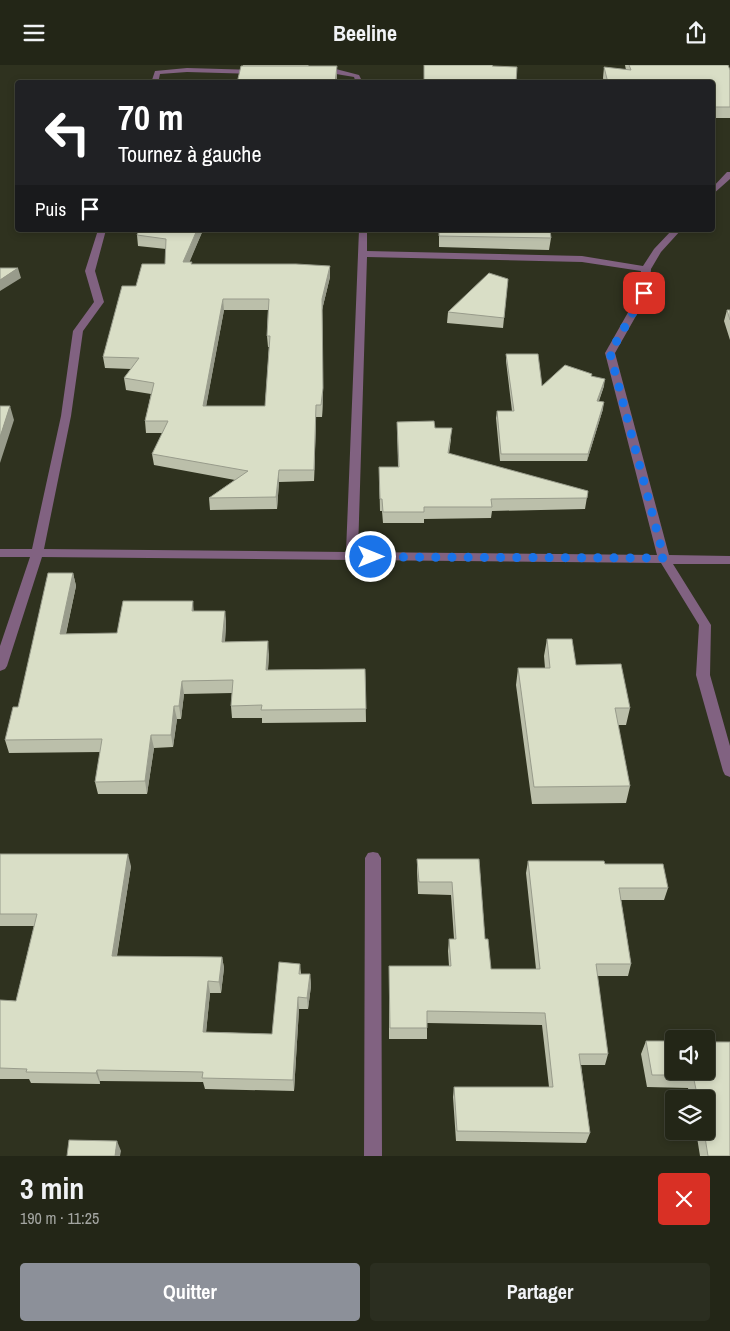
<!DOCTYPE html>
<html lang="fr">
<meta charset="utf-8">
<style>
body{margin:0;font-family:"Archivo Narrow",sans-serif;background:#2b2e20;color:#f1f3f6;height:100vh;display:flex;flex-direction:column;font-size:19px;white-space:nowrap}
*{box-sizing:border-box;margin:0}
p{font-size:16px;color:#a3a5a1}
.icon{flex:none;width:28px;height:28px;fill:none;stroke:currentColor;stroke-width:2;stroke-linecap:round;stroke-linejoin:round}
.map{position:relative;height:1091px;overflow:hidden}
.sheet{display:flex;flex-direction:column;background:#232617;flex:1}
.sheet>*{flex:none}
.top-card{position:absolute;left:15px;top:15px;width:700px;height:152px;border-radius:5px;box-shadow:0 2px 8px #0003,0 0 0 1px #404336;background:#202124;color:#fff;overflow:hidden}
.controls{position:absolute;left:665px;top:965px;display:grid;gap:10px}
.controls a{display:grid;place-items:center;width:50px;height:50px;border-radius:5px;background:#232617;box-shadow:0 2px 8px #0003,0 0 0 1px #404336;font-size:25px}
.pin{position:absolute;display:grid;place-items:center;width:42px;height:42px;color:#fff;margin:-21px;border-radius:10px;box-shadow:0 2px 8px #0006}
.me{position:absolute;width:55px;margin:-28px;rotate:90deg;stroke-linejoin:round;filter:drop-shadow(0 0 4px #0008)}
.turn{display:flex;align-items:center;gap:18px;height:105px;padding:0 20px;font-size:22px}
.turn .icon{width:65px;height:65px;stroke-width:2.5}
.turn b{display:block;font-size:35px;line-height:42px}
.then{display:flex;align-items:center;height:48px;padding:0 20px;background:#0003;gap:10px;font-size:19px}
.round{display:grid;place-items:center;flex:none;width:52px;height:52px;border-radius:5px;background:#2b2e20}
.head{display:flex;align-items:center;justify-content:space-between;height:85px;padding:0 20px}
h1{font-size:30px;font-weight:700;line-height:38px}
.button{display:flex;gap:10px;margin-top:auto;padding:10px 20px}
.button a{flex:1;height:58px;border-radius:5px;background:#8c9099;color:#fff;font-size:20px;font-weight:700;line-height:58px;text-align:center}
.button a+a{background:#2b2e20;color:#f1f3f6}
header{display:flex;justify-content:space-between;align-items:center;height:65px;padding:0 20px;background:#232617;font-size:22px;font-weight:700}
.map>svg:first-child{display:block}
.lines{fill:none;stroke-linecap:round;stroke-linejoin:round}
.minor{fill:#816281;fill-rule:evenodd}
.wall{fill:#bbbfaa;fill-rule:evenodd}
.shaded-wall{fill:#989b8b}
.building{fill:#d9dec6;stroke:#989b8b;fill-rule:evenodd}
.route{stroke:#1a73e8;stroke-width:9;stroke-dasharray:0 16.2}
</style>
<header><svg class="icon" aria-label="menu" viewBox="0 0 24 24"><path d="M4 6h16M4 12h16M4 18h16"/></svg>Beeline<svg class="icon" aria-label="share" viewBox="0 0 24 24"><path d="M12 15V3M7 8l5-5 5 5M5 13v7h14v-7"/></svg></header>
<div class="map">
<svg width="730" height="1091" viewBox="0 0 730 1091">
<rect width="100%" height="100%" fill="#2f321f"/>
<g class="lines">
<path class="minor" d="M187 3 256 5 259 7 256 9 187 7 160 9 158 18H151L155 6Z
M332 3 359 10 363 18H356L354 12 318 6Z
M727 107H730V114L712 130V123Z
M98 165H106L95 206 104 237 83 266 71 351 44 484 346 487 359 165H367V186L582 191 643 201 654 184 672 165H681L661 187 651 204 649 228 615 288 669 490 730 491V499H673L711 560 710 610 730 681V712L725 710 723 706 696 610 699 560 661 498 42 492 7 601 5 604 0 606V581L30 492H0V484H32L61 351 73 266 94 237 85 206ZM367 192 582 197 641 206 639 228 605 288 657 490 358 487Z
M373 787 378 788 381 793 382 1091H364L365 793 368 788Z"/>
</g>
<path class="wall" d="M243 0H309L308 1 337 10V18H237Z
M625 0H728L730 5V53H712V18H604L603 13 604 2 626 5Z
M139 165H203L189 197 192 199 330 201V212L322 245 323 334 322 352H316L314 416 279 417 277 444 210 445 209 433 235 415 154 400 152 389 163 368H146L145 356 151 329 126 325 124 313 131 304 105 303 103 292 136 221 165 199 166 184 138 181 137 170ZM224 245H268L267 271 268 282H269L265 341H206Z
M439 165H550L551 173 549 185 439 182Z
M508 214 503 263 447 258 448 247Z
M727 245H730V275L724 256Z
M506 289 542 321 592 311 604 321 599 336 603 344 587 396H500L496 353 497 346H512L506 296Z
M397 357 435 363 451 374 449 389 588 426 585 444 492 446 491 453 424 454V458H383L382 446H380L379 402H398Z
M73 508 76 521 66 569 117 568 194 546H225L226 559 225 577 269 589 268 605 365 604 366 657 262 658V653H232L231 641 232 628 184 629 181 654H177L173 682 154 683 147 729H98L95 717 100 687 9 688 5 675 18 642Z
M547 574 576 600 630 643 626 660H618L630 721 626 738 532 739 516 620 518 603H545L544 591Z
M0 789 131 801 117 891 222 892 224 903 221 928H210L206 967 272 969 300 899 301 909H310L311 921 308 944H299L294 1026 205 1024 203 1017 100 1016V1019L31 1018 29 1014H0V935L16 936 34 861H0Z
M417 794H479L485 874 491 904H536L526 808 528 796 605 799 668 823 664 835H621L631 899 628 911H597L608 989 605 1000H581L590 1068 586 1078 456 1076 453 1032 454 1022H549L542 960 427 958V974H389V901H449L448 886 449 874H454L451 830 418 829 417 806Z
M646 976 730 977V1091H700L696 1066H706V1034H690L688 1023 647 1022 641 989Z"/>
<path class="shaded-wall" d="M337 1V18H335Z
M197 165H203L185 208 183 197Z
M330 201V212L322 245 323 334 322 352V234Z
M18 203 21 213 0 226V215Z
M223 234 224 245 204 353 203 341Z
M605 314 604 321 596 343 597 336Z
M604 337 603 344 587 396 588 389Z
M316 340V352L314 416V405Z
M10 341 14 355 0 398V372Z
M279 405V417L277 444 276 432Z
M73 508 76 521 63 582 60 569Z
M193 536 194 549 192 546Z
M225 546 226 559 224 589 222 577Z
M268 576 269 589 267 618 266 605Z
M182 616 184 629 181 654 179 641Z
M174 641 177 654 173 682 171 670Z
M151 670 154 683 147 729 145 716Z
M128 789 131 801 115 902 112 891Z
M222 892 224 903 221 928 219 917Z
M310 909 311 921 308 944 307 933Z
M208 916 210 928 205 978 203 967Z
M298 932 299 944 294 1026 293 1015Z
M97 1005 100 1016V1019L96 1008Z
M117 1076 121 1086 120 1091H115Z"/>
<path class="building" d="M424 0H493L492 1 517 2 516 18H424Z
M629 0H728L730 5V42H712V18H608L604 2 631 5Z
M241 1H337L335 18H237Z
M139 165H197L183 197H192L191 199H296L330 201 322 234 323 323 321 340H316L314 405H279L276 432 209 433 248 406 152 389 168 356H145L154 318 124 313 139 293 103 292 122 221H136L142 199H165L166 174 137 170ZM223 234H269L267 271H270L265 341H203Z
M439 165H550L551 173 439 171Z
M0 203H18L0 215Z
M489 208 508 214 504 253 448 247Z
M727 245H730V255Z
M506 289H538L542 321 565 300 592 309 591 311 605 314 597 336 604 337 588 389H501L497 346H514Z
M0 341H10L0 372Z
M434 356 435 363H452L448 388 588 426 587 433 491 434 492 442H424V447H383L382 434H380L379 402H399L397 357Z
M48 508H73L60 569 117 568 123 536H193L192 546H225L222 577 268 576 266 605 365 604 366 644 261 645 262 640 231 641 233 615 182 616 179 641H174L171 670H151L145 716 95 717 102 674 5 675 13 642H18Z
M547 574H572L576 600 621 599 630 643H615L630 721 534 722 518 603H550Z
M0 789H128L112 891 222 892 219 917 208 916 203 967 272 969 279 897 300 899 299 909H310L307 933 298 932 293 1015 202 1013 203 1007 97 1005 96 1008 26 1007 27 1004 0 1003V935L16 936 37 849H0Z
M417 794H479L485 874H488L491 904H540L528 796H604L605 799H663L668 823H619L631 899H596L608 989H579L590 1068 457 1066 454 1022H553L545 948 427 946V963H390L389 901H451L449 874H456L452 817H419Z
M646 976H674V1006H706V977H730V1091H708L704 1066H706V1034H698L693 1010H652Z
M69 1075 117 1076 115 1091H67Z"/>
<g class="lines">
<path class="route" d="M371 492 664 493 610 288 644 228"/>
</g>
</svg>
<div class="controls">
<a><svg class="icon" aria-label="sound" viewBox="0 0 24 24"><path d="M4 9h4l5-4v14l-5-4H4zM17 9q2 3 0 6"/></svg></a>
<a><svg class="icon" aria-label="layers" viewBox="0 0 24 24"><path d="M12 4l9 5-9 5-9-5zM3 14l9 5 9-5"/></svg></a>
</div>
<div class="pin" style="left:644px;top:228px;background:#d93025"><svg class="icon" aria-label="arrive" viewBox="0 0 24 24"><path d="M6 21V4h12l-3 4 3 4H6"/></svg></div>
<svg class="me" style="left:371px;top:492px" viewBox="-20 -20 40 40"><circle r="17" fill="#1a73e8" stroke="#fff" stroke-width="3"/><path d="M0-11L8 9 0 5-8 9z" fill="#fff"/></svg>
<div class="top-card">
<div class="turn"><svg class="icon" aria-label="left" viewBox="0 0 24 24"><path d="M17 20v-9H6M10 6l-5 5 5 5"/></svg><div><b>70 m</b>Tournez à gauche</div></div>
<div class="then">Puis<svg class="icon" aria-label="arrive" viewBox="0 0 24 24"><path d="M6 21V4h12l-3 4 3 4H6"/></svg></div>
</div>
</div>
<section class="sheet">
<div class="head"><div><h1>3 min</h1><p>190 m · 11:25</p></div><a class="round" style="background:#d93025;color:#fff"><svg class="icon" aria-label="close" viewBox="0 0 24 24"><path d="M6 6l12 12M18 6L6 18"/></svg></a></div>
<div class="button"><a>Quitter</a><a>Partager</a></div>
</section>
